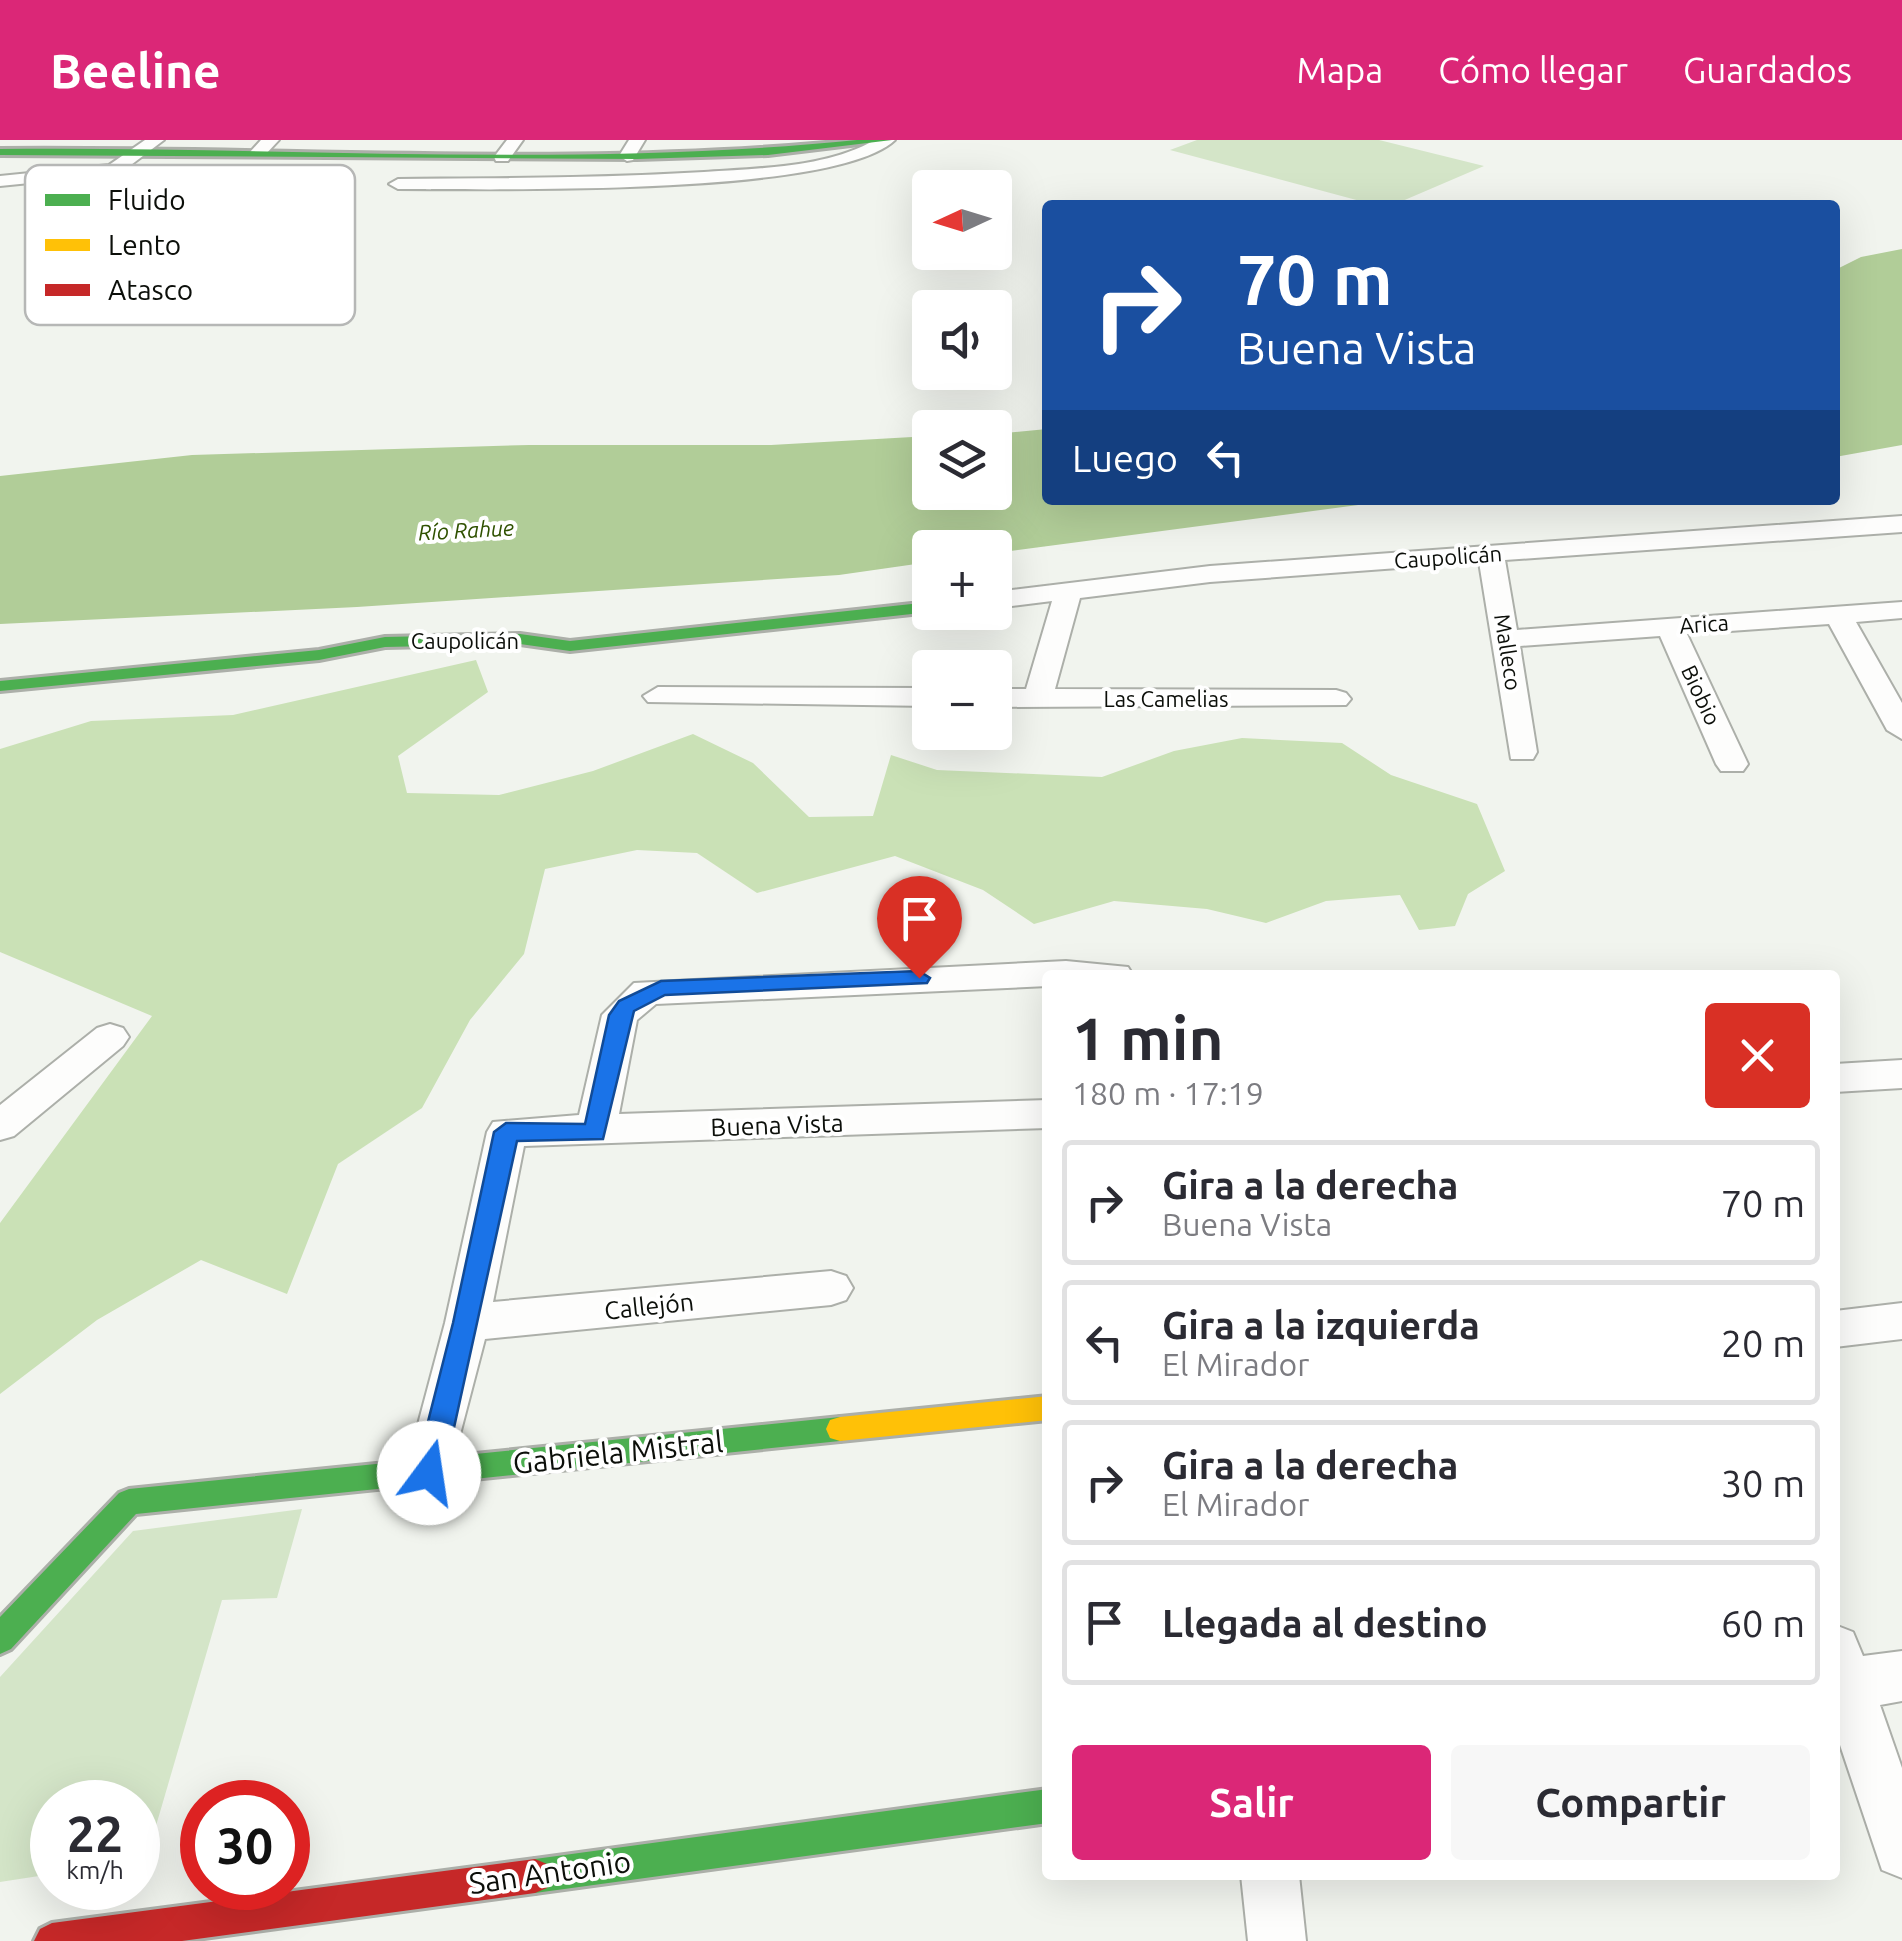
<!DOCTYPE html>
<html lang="es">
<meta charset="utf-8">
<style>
body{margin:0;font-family:Ubuntu,sans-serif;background:#f7f7f7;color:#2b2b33;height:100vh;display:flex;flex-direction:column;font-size:38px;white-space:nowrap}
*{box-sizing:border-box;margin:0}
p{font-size:32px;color:#7c7c81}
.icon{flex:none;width:55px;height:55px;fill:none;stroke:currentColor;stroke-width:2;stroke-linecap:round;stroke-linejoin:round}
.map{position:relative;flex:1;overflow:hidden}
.sheet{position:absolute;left:1042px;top:830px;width:798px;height:910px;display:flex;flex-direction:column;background:#fff;border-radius:10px;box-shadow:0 10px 40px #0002}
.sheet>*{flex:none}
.guide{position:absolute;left:1042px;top:60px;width:798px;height:305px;border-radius:10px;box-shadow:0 10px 40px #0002;background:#1a4fa0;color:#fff;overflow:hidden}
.needle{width:65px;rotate:266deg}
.tools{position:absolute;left:912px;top:30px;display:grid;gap:20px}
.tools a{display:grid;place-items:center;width:100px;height:100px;border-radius:10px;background:#fff;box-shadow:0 10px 40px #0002;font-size:50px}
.speed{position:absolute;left:30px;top:1640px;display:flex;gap:20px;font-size:50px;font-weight:700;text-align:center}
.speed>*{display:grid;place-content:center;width:130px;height:130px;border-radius:50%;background:#fff;box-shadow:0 10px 40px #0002;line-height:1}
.speed small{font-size:25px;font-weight:400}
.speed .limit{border:15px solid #d22;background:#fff;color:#111}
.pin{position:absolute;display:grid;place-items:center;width:85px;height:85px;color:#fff;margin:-102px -42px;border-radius:50% 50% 50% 0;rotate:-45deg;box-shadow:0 0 10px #0007}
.pin .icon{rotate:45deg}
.me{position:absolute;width:110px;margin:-55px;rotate:14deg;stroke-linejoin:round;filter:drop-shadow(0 0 8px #0008)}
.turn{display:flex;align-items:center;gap:35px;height:210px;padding:0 30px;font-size:45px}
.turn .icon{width:130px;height:130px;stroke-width:2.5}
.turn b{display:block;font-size:70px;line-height:85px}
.then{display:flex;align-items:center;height:95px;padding:0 30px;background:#0003;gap:20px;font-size:38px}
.round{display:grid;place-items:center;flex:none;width:105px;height:105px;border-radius:10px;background:#f7f7f7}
.overview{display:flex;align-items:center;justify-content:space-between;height:170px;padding:0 30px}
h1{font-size:60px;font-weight:700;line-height:75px}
.button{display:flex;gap:20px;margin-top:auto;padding:20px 30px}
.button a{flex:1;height:115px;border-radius:10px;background:#db2777;color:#fff;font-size:40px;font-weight:700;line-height:115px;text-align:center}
.button a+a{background:#f7f7f7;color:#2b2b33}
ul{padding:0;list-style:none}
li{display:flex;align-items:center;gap:30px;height:125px;margin:0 20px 15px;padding:0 10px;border:5px solid #e1e1e2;border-radius:10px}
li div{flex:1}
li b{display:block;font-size:38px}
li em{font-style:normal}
header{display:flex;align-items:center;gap:60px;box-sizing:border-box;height:140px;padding:0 50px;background:#db2777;color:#fff}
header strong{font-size:48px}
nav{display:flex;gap:55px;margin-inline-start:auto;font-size:35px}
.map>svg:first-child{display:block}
.green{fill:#d4e5c8}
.forest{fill:#cae1b6}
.water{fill:#b1cd98}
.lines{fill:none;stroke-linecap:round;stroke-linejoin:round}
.street-casing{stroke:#acafa9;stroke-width:4}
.fast-casing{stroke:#acafa9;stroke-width:6}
.slow-casing{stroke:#acafa9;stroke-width:6}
.jam-casing{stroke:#acafa9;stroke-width:6}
.street{fill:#fdfdfc;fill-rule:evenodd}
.fast{fill:#4caf50;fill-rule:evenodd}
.slow{fill:#ffc107;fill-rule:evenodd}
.jam{fill:#c62828;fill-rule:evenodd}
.route{fill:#1a73e8;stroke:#114b97;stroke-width:2.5}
.labels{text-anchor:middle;stroke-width:8;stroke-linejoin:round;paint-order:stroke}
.far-water-label{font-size:22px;font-style:italic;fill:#2f5100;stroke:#fff}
.far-street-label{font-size:22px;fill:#0c0f0a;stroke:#fff}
.street-label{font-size:25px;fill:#0c0f0a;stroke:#fff}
.near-street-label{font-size:30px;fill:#0c0f0a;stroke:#fff}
.key{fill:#fff;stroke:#b6b7b6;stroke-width:2.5}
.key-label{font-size:28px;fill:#0c0f0a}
</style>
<header>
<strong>Beeline</strong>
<nav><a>Mapa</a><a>Cómo llegar</a><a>Guardados</a></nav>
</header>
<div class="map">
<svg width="1902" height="1801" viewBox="0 0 1902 1801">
<rect width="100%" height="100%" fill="#f1f4ee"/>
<path class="green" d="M1197 0H1379L1484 26 1393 65H1375L1170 10Z
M302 1369 277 1458 222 1460 146 1720 138 1721V1662H52V1734L0 1742V1537L133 1391Z"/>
<path class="forest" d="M476 520 488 552 398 616 407 653 499 655 593 631 693 594 753 623 809 677 873 676 891 615 937 630 1102 637 1174 611 1242 598 1342 603 1391 635 1477 664 1505 731 1468 754 1455 786 1419 790 1400 755 1326 761 1266 783 1207 769 1114 761 1034 784 983 750 895 716 757 753 697 713 637 710 545 729 524 814 470 880 422 968 338 1024 287 1154 201 1120 97 1180 0 1254V1083L152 876 0 812V609L91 581 233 575Z"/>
<path class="water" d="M1902 109V305L1835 317V130L1861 117Z
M1047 289 1048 360H1396L995 413V408H930V422L839 435 357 467 0 484V336L192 315 529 305H771L930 296V352H995V294Z"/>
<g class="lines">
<g class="street-casing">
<path id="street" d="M145 0H164L119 34 0 46V36L109 25Z
M261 0H279L264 16H252L250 12Z
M507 0H523L508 21H496L494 17Z
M629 0H645L633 20 627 21 619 16Z
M875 0H895C835 57 492 49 398 49L389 44 398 39C500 38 602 38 704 32 760 28 825 28 875 0Z
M1902 376V392L1505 420 1517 490 1902 462V478L1856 482 1902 563V599L1887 590 1829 484 1687 494 1748 624 1743 631H1721L1716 624 1660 496 1520 506 1537 612 1533 619H1511L1479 422 1210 442 1080 458 1055 549 1336 550 1346 553 1351 559 1346 565 995 567V549H1026L1052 461 995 468V452L1210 426Z
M658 547 930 548V566L648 562 643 556Z
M1066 821 1128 827 1133 835H1048V846L656 864 637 880 619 974 1048 960V988L524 1006 493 1162 831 1131 846 1136 853 1148 846 1160 831 1165 485 1199 446 1348 429 1354 412 1348 405 1333 445 1183 487 992 493 982 579 975 602 875 634 843Z
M110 884 123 888 129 897 123 906 14 996 0 1000V965L97 888Z
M1902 920V948L1835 952V924Z
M1902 1163V1199L1835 1207V1171Z
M1835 1485 1853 1492 1863 1516 1902 1511V1561L1880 1565 1902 1628V1738L1882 1730 1835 1590Z
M1241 1735H1299L1306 1801H1248Z"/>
</g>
<g class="fast-casing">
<path id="fast" d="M857 0H892L768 15 637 19 0 15V9C285 6 573 29 857 0Z
M930 462V472L570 511 520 504 385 507 319 520 0 551V541L319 510 385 497 520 494 570 501Z
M840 1277 850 1280 854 1289 850 1298 840 1301 136 1374 11 1509 0 1514V1477L119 1353 129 1349Z
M1048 1649V1683L535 1753 523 1748 518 1736 523 1724 535 1719Z"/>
</g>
<g class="slow-casing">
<path id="slow" d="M1048 1256V1280L840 1301 830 1298 826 1289 830 1280 840 1277Z"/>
</g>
<g class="jam-casing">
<path id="jam" d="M535 1719 547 1724 552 1736 547 1748 535 1753 182 1801H34L40 1789 52 1783Z"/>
</g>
<use href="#street" class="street"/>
<use href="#fast" class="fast"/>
<use href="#slow" class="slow"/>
<use href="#jam" class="jam"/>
</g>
<path class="route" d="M919 831 930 838 927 843 665 855 634 871 603 999 517 1001 444 1333 439 1342 429 1346 419 1342 415 1333 453 1183 494 992 506 983 585 984 609 875 619 861 661 841Z"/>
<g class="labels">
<g class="far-water-label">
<text transform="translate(466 390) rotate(-3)" y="8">Río Rahue</text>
</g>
<g class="far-street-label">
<text transform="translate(1448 417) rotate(-4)" y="8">Caupolicán</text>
<text transform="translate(1704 484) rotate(-4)" y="8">Arica</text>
<text x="465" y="509">Caupolicán</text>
<text transform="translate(1508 512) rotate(81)" y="8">Malleco</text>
<text transform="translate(1701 555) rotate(65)" y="8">Biobio</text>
<text x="1166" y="567">Las Camelias</text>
</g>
<g class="street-label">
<text transform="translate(777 985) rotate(-2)" y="9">Buena Vista</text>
<text transform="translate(649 1166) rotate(-6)" y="9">Callejón</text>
</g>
<g class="near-street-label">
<text transform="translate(618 1313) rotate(-6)" y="10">Gabriela Mistral</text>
<text transform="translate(550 1733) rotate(-8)" y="10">San Antonio</text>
</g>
</g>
<rect x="25" y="25" width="330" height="160" rx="15" class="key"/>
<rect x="45" y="54" width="45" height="12" fill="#4caf50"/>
<rect x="45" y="99" width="45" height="12" fill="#ffc107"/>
<rect x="45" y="144" width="45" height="12" fill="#c62828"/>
<g class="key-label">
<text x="108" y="70">Fluido</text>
<text x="108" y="115">Lento</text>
<text x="108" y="160">Atasco</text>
</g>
</svg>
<div class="tools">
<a><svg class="needle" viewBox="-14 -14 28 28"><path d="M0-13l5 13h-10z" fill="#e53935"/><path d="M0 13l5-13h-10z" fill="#7c7c81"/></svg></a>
<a><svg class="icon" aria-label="sound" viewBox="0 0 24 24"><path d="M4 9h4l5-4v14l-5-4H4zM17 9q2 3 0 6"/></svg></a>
<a><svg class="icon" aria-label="layers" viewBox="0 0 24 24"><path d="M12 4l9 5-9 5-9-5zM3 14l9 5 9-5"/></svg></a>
<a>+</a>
<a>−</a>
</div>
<div class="speed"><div>22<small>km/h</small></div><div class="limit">30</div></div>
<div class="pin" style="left:919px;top:838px;background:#d93025"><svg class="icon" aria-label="arrive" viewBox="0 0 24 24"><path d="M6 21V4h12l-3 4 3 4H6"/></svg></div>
<svg class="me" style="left:429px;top:1333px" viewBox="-20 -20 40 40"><circle r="19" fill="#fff"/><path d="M0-13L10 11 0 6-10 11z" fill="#1a73e8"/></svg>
<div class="guide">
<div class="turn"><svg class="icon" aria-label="right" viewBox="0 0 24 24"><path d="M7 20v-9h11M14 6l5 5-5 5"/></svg><div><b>70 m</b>Buena Vista</div></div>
<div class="then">Luego<svg class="icon" aria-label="left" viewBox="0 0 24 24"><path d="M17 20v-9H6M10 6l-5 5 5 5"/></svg></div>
</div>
<section class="sheet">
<div class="overview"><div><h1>1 min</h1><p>180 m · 17:19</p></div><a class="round" style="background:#d93025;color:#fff"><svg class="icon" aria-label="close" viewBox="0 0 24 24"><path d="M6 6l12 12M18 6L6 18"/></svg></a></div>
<ul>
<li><svg class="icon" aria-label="right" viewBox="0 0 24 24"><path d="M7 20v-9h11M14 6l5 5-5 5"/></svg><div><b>Gira a la derecha</b><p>Buena Vista</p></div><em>70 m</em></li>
<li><svg class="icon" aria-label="left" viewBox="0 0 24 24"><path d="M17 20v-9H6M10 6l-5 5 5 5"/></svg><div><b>Gira a la izquierda</b><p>El Mirador</p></div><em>20 m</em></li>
<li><svg class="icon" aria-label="right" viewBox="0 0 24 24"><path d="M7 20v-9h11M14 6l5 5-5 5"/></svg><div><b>Gira a la derecha</b><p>El Mirador</p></div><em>30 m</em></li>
<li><svg class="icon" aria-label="arrive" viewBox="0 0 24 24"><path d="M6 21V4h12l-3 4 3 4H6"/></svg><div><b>Llegada al destino</b></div><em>60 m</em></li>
</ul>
<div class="button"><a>Salir</a><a>Compartir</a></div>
</section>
</div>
